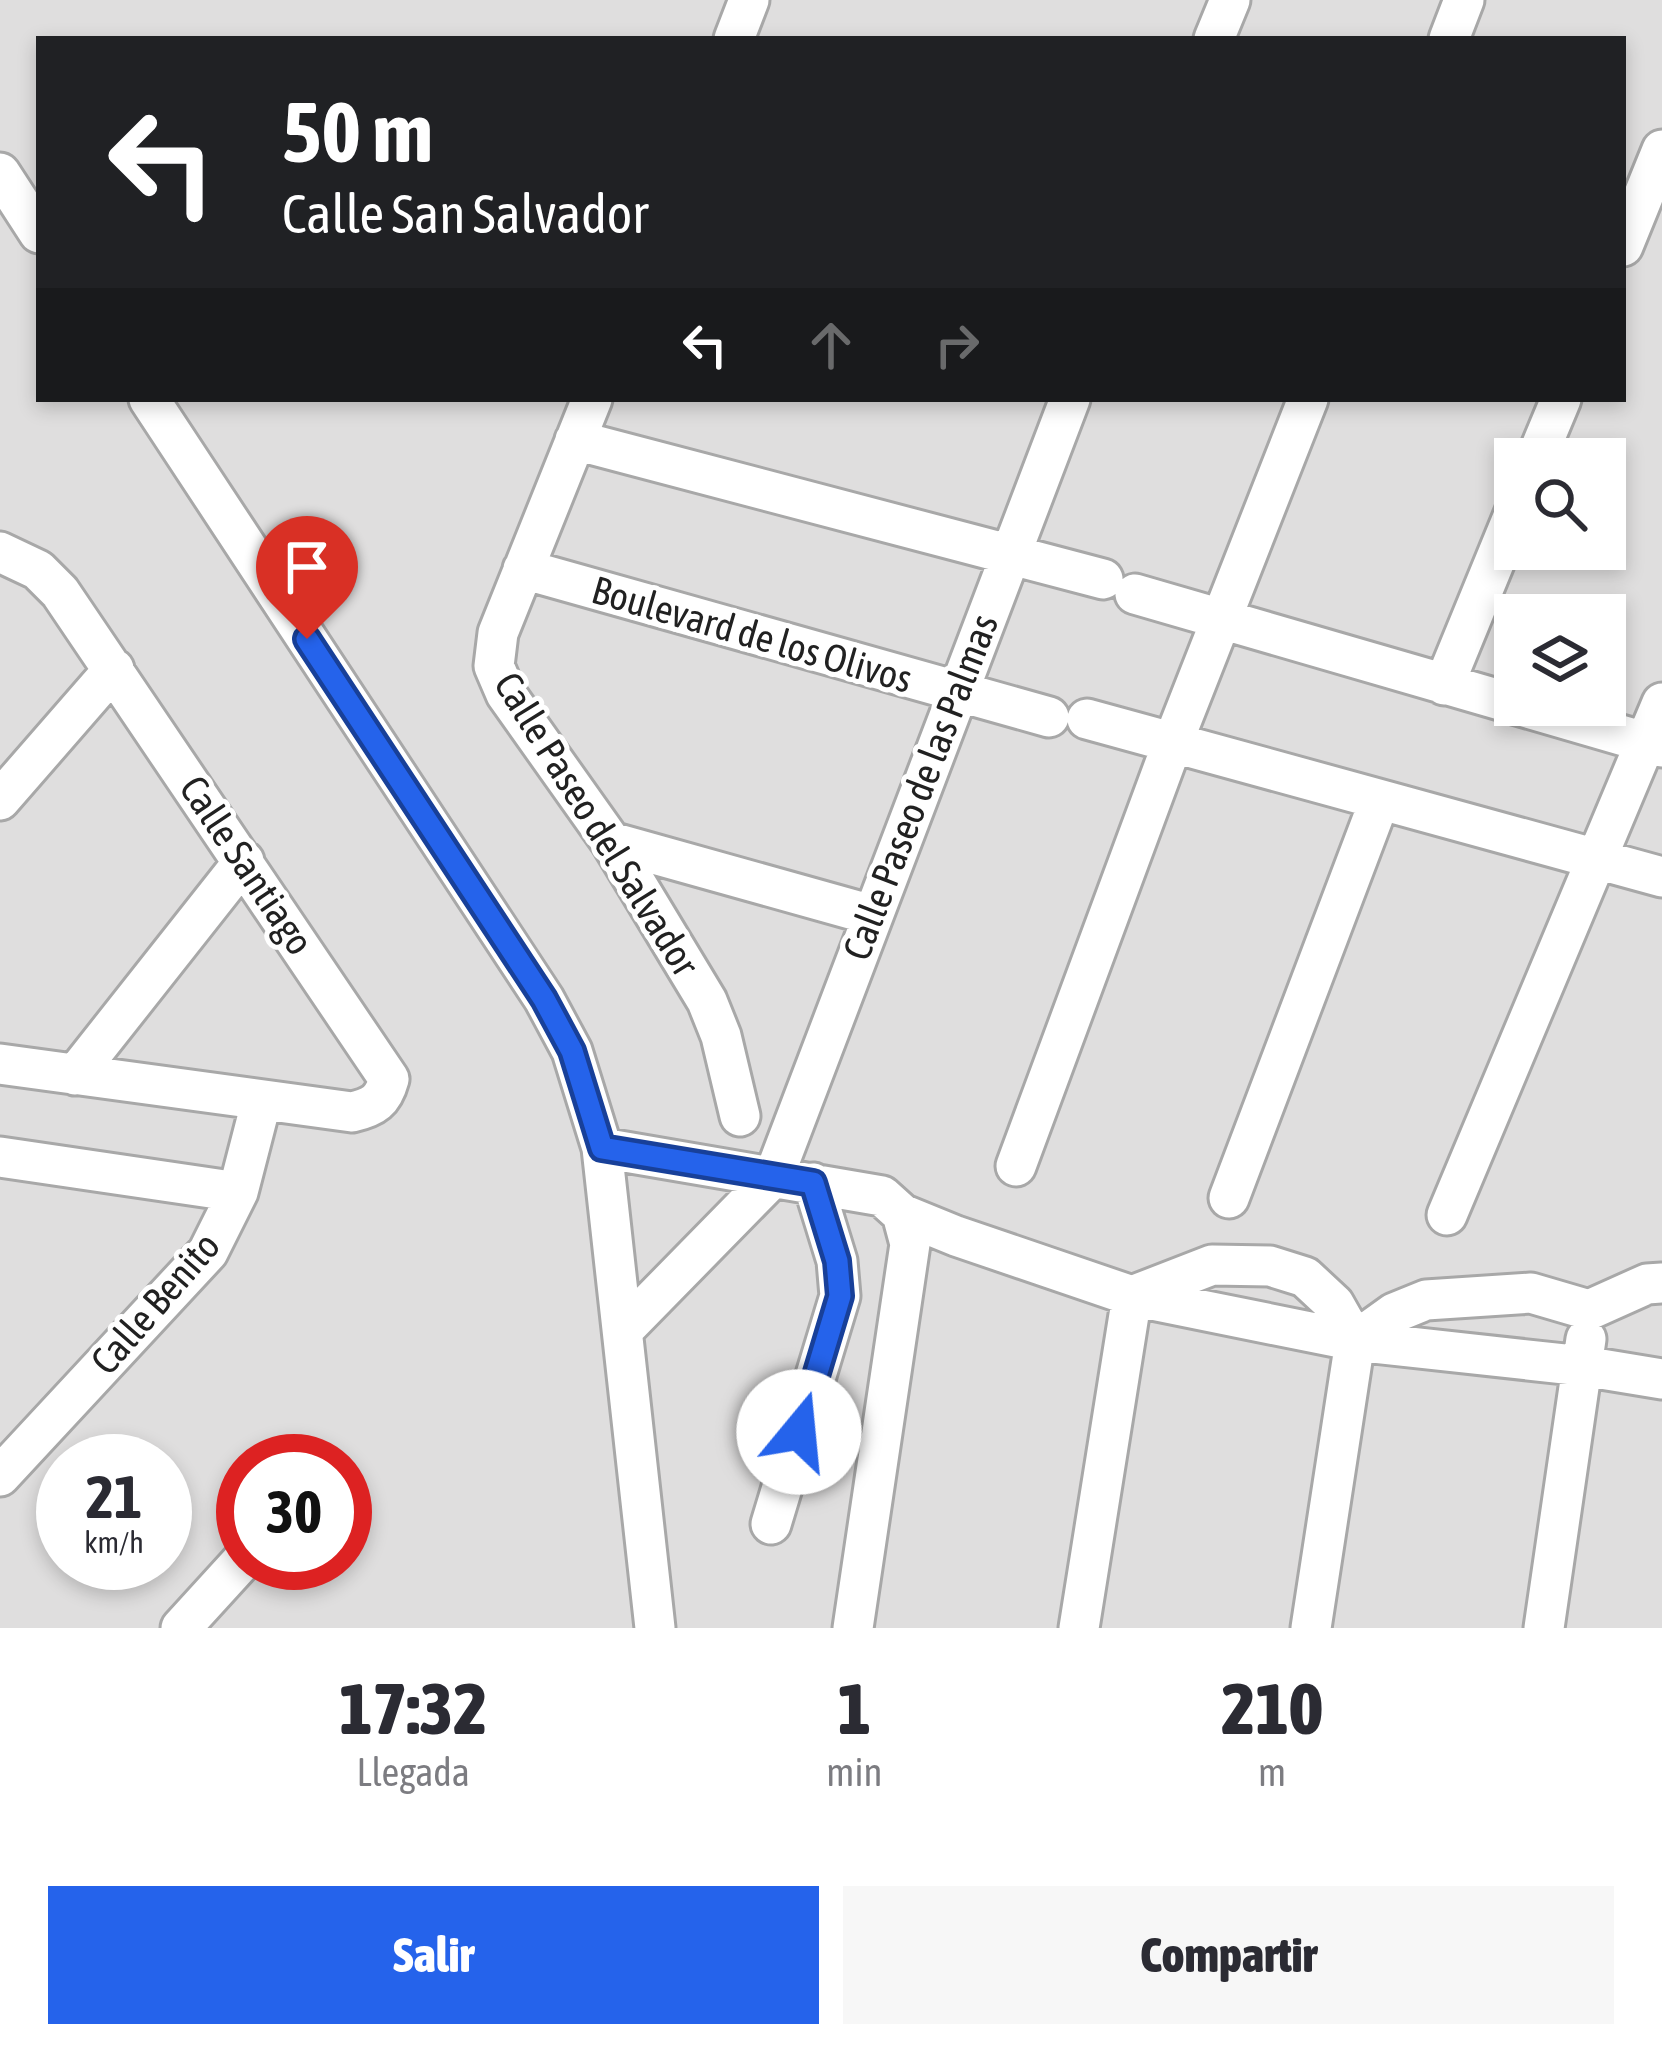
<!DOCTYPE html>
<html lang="es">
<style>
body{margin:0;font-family:"Asap Condensed",sans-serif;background:#f7f7f7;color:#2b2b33;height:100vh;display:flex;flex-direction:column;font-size:45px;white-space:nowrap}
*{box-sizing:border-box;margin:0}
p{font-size:39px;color:#7c7c81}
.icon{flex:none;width:66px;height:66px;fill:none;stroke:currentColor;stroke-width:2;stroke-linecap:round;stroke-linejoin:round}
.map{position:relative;height:1628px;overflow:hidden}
.sheet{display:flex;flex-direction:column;background:#fff;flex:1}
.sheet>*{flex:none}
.guide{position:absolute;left:36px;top:36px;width:1590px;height:366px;border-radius:0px;box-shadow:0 6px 18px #0003;background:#202124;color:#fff;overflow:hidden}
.buttons{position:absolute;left:1494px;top:438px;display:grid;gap:24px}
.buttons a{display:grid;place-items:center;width:132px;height:132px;border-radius:0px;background:#fff;box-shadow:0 6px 18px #0003;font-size:60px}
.speed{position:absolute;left:36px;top:1434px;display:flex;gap:24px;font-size:60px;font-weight:700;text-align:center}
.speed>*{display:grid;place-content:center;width:156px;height:156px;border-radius:50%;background:#fff;box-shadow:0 6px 18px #0003;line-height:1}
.speed small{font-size:30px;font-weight:400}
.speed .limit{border:18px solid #d22;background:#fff;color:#111}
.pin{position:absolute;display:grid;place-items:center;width:102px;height:102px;color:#fff;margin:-123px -51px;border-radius:50% 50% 50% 0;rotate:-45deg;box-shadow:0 0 12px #0007}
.pin .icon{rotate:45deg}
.me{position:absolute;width:132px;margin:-66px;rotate:17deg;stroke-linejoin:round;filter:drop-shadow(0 0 9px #0008)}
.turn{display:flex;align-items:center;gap:42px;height:252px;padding:0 48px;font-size:54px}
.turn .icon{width:156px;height:156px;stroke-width:2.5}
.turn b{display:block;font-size:84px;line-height:102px}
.lanes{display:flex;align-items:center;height:114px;padding:0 48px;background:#0003;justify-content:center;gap:60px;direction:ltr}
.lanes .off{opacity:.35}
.eta{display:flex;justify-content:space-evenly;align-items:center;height:204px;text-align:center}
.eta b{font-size:72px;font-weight:800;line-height:84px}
.cta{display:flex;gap:24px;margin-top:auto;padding:24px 48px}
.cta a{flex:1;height:138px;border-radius:0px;background:#2563eb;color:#fff;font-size:48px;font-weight:800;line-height:138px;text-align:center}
.cta a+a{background:#f7f7f7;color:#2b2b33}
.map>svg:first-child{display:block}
.residential{fill:#dfdede;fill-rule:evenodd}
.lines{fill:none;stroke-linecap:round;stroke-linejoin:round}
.street-casing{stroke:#a8a8a8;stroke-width:45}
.street{stroke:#fff;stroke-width:39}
.route-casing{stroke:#184099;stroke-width:30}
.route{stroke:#2563eb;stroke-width:21}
.labels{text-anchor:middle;stroke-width:10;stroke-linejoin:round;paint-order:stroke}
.street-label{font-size:39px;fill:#212121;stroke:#fff}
</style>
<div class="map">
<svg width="1662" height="1628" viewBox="0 0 1662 1628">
<rect width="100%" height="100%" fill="#f2eee7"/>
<path class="residential" d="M0 0H1662V1628H0ZM39 39H1623V399H39ZM1515 459H1605V549H1515ZM1515 615H1605V705H1515ZM63 1461H165V1563H63ZM243 1461H345V1563H243Z"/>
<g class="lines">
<g class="street-casing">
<path id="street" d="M734 39 749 0
M1214 39 1230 0
M1449 39 1464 0
M0 173 39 233
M1623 246 1662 150
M149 399 544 999 572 1051 602 1148 655 1628
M592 399 498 633 494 666 506 694 611 842 707 1001 721 1036 740 1116
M575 440 1103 579
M1536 459 1561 399
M0 552 38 570 60 592 389 1079C383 1101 374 1107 352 1112L0 1064
M523 569 1049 717
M1135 594 1662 747
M1444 685 1515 512
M1087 719 1662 877
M0 800 114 669
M611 842 872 915
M75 1075 244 861
M602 1148 882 1196 902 1214 956 1236 1132 1296 1355 1341 1583 1366 1662 1379
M0 1157 238 1192
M1016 1166 1173 742 1308 399
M1229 1198 1379 802
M1447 1215 1662 703
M625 1328 774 1176 1070 399
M0 1476 208 1252 238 1192 261 1103
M771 1524 840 1296 837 1261 813 1183
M181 1628 243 1560
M853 1628 910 1244 902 1214
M1079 1628 1132 1296 1212 1265 1270 1266 1305 1277 1334 1304 1355 1341 1394 1313 1426 1300 1531 1293 1589 1310 1647 1284 1662 1283
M1311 1628 1355 1341
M1544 1628 1586 1339"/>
</g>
<use href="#street" class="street"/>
</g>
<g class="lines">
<g class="route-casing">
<path id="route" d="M307 639 544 999 572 1051 602 1148 813 1183 837 1261 840 1296 799 1432"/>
</g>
<use href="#route" class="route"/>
</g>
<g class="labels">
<g class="street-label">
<text transform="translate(752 634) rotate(16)" y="14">Boulevard de los Olivos</text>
<text transform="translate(920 787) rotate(-69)" y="14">Calle Paseo de las Palmas</text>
<text transform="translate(597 824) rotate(58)" y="14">Calle Paseo del Salvador</text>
<text transform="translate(247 865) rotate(56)" y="14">Calle Santiago</text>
<text transform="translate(155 1303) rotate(-49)" y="14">Calle Benito</text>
</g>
</g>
</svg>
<div class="buttons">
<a><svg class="icon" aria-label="search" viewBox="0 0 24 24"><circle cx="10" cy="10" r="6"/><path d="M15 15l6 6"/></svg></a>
<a><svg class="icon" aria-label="layers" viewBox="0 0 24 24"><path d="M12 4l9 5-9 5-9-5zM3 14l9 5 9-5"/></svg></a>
</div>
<div class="speed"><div>21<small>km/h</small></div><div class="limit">30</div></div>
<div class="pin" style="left:307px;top:639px;background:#d93025"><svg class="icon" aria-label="arrive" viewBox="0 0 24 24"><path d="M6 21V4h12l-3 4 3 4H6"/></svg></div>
<svg class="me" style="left:799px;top:1432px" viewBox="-20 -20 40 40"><circle r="19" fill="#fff"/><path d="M0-13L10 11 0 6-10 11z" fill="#2563eb"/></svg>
<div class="guide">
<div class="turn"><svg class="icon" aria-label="left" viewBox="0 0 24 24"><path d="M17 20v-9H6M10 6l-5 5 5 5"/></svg><div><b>50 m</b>Calle San Salvador</div></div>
<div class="lanes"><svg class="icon" aria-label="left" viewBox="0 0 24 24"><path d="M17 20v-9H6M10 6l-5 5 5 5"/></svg><svg class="icon off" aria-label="ahead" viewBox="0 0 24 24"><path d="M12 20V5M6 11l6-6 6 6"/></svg><svg class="icon off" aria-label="right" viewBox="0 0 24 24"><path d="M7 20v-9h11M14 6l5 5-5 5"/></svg></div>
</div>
</div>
<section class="sheet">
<div class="eta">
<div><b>17:32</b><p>Llegada</p></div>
<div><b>1</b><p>min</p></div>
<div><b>210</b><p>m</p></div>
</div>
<div class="cta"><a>Salir</a><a>Compartir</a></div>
</section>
